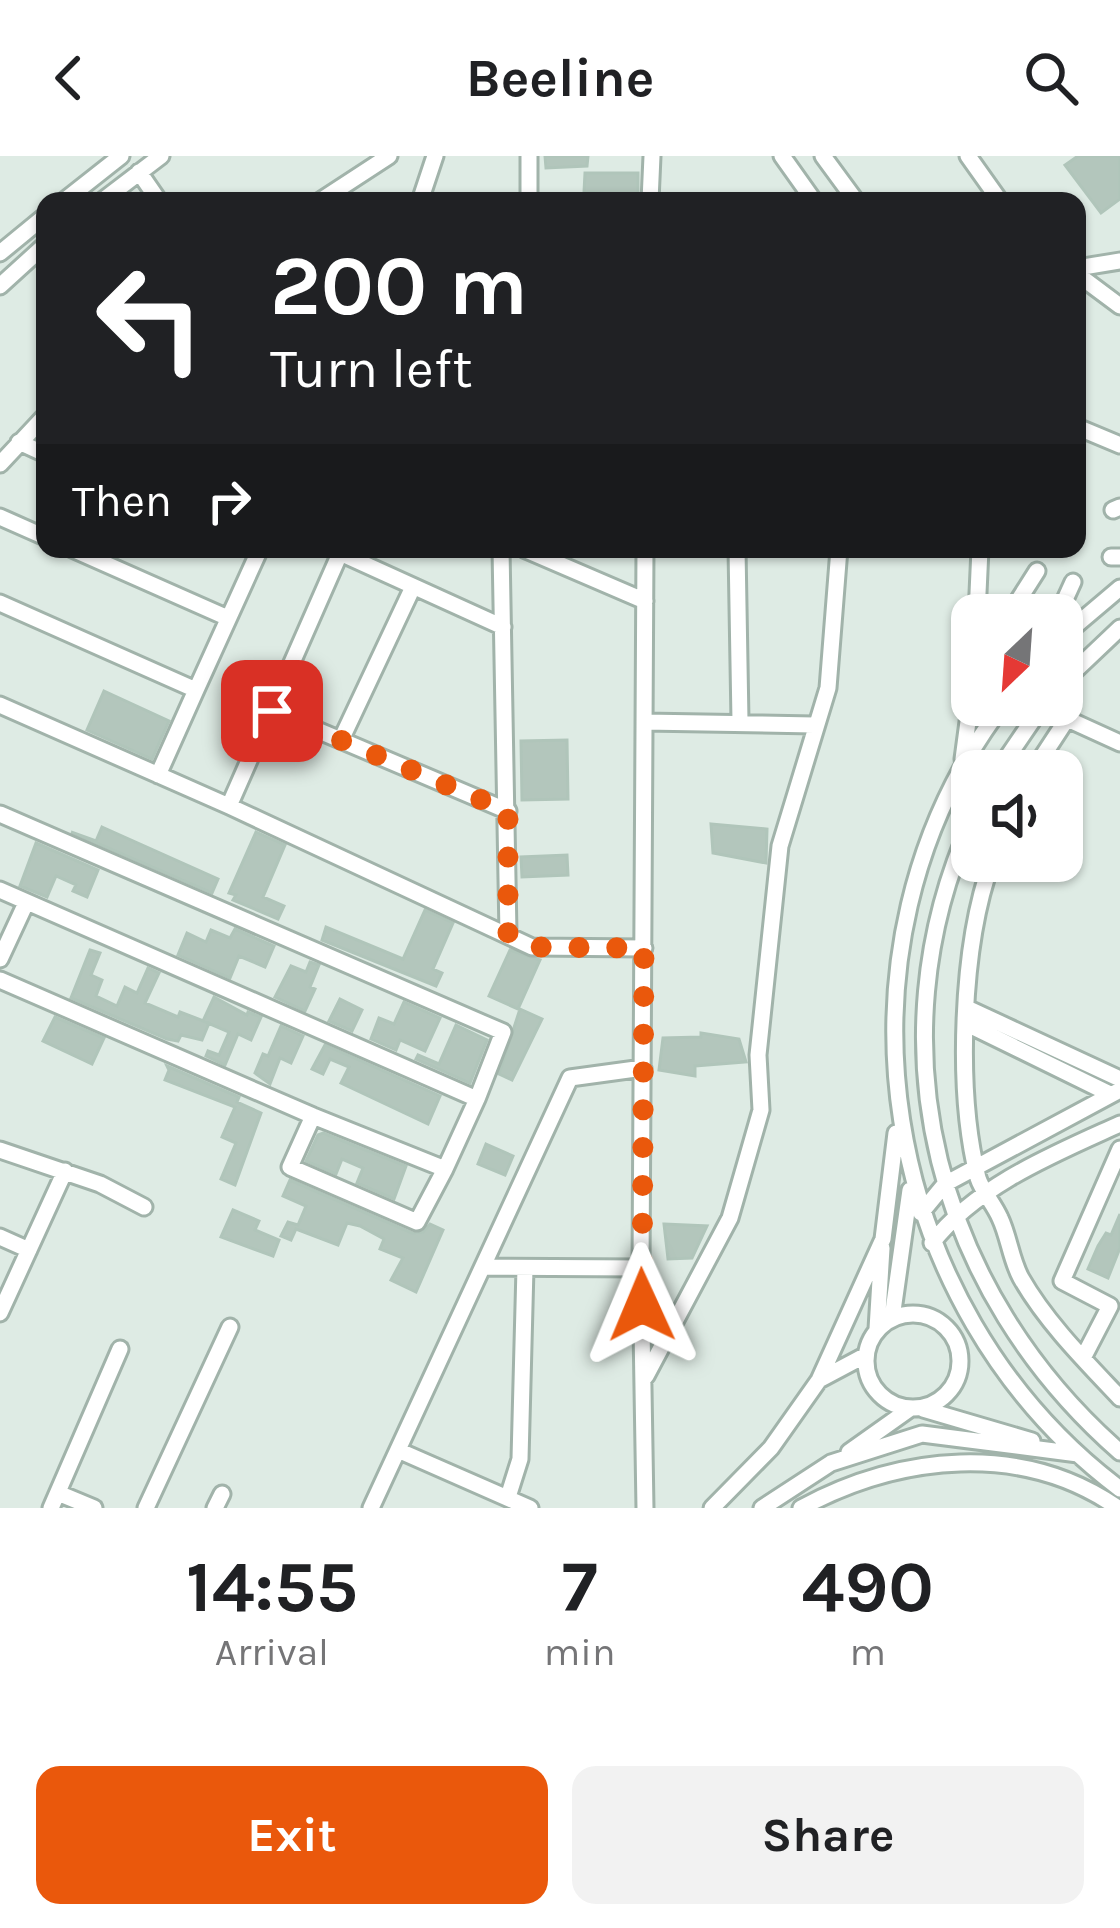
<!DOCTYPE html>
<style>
body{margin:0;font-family:Karla,sans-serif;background:#f2f2f2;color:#202124;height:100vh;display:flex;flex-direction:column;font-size:45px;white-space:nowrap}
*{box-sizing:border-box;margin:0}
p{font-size:39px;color:#757577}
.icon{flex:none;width:66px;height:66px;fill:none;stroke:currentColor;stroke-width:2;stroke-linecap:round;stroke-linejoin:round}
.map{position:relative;height:1352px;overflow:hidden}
.panel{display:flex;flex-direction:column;background:#fff;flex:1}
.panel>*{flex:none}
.banner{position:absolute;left:36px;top:36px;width:1050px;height:366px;border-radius:24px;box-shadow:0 3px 9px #0004;background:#202124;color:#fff;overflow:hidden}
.needle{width:78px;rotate:205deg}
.fabs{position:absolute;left:951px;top:438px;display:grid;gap:24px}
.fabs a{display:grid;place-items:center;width:132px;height:132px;border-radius:24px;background:#fff;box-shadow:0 3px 9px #0004;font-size:60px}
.pin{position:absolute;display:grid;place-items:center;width:102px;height:102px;color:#fff;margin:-51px;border-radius:24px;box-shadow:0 6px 18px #0006}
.me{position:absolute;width:132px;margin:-66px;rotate:359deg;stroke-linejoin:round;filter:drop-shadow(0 0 9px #0008)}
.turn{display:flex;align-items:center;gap:42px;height:252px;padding:0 36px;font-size:54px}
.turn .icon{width:156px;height:156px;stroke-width:2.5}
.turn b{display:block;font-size:84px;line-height:102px}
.then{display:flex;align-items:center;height:114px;padding:0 36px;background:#0003;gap:24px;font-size:45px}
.eta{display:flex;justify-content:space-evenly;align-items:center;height:204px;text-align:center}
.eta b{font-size:72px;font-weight:700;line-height:84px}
.primary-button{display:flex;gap:24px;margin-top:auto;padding:24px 36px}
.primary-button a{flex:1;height:138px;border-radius:24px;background:#ea580c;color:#fff;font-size:48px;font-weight:700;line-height:138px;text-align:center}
.primary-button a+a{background:#f2f2f2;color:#202124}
header{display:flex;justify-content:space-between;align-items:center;height:156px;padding:0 36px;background:#fff;font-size:54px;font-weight:700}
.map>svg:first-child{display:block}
.building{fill:#b3c6bc;stroke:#b0c5ba;stroke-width:3}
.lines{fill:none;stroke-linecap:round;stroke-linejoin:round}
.minor-casing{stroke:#a1b3aa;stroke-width:21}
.minor{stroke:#fff;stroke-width:15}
.route{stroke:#ea580c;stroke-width:21;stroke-dasharray:0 37.8}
</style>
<header><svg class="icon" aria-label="back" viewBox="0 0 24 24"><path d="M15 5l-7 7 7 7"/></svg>Beeline<svg class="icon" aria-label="search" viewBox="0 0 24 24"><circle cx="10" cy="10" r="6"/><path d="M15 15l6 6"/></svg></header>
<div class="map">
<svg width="1120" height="1352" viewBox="0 0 1120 1352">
<rect width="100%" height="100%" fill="#deebe4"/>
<path class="building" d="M545 0H588L587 10 546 12Z
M1078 0H1120V43L1101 57 1065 9Z
M585 17H638V40L584 36Z
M104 535 169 565 152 603 87 574Z
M567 584 568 643 522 644 521 585Z
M711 668 767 673 766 707 713 697Z
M102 671 218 723 212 737 71 676 96 685Z
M256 676 285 689 263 741 284 750 278 763 233 744 236 739 229 737Z
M36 687 98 714 87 741 73 735 76 729 56 720 47 741 20 730Z
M567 699 568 719 522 721 521 701Z
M425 754 453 767 433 813 442 817 436 830 322 784 326 771 403 803Z
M235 773 274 790 265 811 239 800 230 822 178 799 187 777 206 786 211 774 230 782Z
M90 794 100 797 91 819 102 824 96 840 117 850 125 831 137 837 148 812 159 817 145 847 178 861 180 856 209 867 202 884 181 879 178 885 167 883 71 842Z
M510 794 540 804 518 853 489 840Z
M310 806 319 809 310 831 315 833 305 855 275 841 291 810 306 816Z
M214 841 247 859 248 856 261 861 251 884 238 878 225 909 206 900 208 895 219 899 229 876 203 865Z
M340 843 362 854 352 875 329 865Z
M404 846 440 862 425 895 400 884 396 894 371 883 379 862 394 868Z
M520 853 542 863 512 924 499 918Z
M55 861 104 882 92 908 43 885Z
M456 869 487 884 470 927 416 903 418 899 439 908Z
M281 870 303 880 291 907 280 902 270 928 255 917 263 898 268 900Z
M701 877 739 883 746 906 695 910V920L659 914 663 882 701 881Z
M325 889 440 940 428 968 341 927 349 911 330 903 323 918 312 913Z
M167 910 239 941 237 946 261 957 235 1029 221 1023 236 987 222 981 235 951 165 924 169 914Z
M323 977 406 1010 394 1043 357 1027 363 1012 342 1003 336 1018 306 1005 318 979Z
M486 988 513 1000 505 1019 478 1008Z
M290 1024 412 1077 423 1076 430 1068 443 1074 416 1136 391 1124 403 1102 380 1093 384 1083 360 1070 347 1067 338 1089 296 1073 291 1084 281 1080 288 1066 298 1069 306 1050 283 1040Z
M233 1054 259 1065 255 1074 279 1084 273 1100 221 1081Z
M1120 1058V1092L1108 1122 1088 1113 1098 1090 1106 1077 1111 1079Z
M664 1068 707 1070 692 1102 668 1103Z"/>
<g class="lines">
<g class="minor-casing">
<path id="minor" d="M782 0 814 45
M823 0 856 45
M968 0 1000 45
M139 16 159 45
M64 45 121 0
M102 45 161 0
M320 45 389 0
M420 45 435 0
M529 45V0
M650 45 652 0
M0 97 45 60
M1077 112 1120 105
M1077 118 1120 150
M0 130 45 89
M1077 271 1120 289
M19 286 45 298
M0 308 45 260
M1113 354 1120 351
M0 361 45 381
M72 393 228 462
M501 393 508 778
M524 393 645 445
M737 393 740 565
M340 397 503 471
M1111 401H1120
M0 447 196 534 260 393
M977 459 980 393
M1009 459 1037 415
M1058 459 1073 426
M1062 481 1120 432
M1062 527 1120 472
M0 549 229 650 532 791 644 792
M1003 549C818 793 879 1152 1120 1333
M1041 551 1120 587
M272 555 508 655
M644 566 814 569
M341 584 413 431
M963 603 972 536
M998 615 1043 549
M1033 615 1067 563
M158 619 196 534
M229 650 342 393
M0 658 503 876 477 943 0 734
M972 664C870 889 938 1137 1120 1296
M992 705C961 789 956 935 978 1022 982 1035 994 1048 1000 1062 1009 1081 1011 1104 1021 1122 1046 1166 1086 1206 1120 1242
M0 803 26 747
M0 824 313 960 445 1013 477 943
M967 852 1120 923
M967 868 1110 938
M313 960 290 1011 417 1066 445 1013
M0 994 100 1028 144 1051
M921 1057 945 1028 1120 934
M0 1081 29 1094
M932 1087C977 1029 1054 998 1120 968
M483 1111 641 1112
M0 1157 65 1015
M866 1205a47 47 0 1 1 94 0a47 47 0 1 1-94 0Z
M892 1162 910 1034
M877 1173 882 1092
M1083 1202 1110 1150 1062 1125 1120 993
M646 1220 730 1062 761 954 758 899 780 690 828 532 839 393
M819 1224 866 1199
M923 1253 1032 1285
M400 1295 530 1352
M849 1296 911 1252
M58 1337 94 1352
M508 1341 520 1303 525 1112
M51 1352 120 1193
M146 1352 230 1171
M215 1352 222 1338
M371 1352 570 922 643 912
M645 1352 641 1112 645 393
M712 1352 771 1292 819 1224 883 1083 896 977
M762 1352 831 1307 922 1278 1078 1298
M801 1352C899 1299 1022 1285 1118 1352"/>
</g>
<use href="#minor" class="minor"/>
</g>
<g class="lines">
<path class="route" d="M272 555 508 655V778L532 791 644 792 642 1149"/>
</g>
</svg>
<div class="fabs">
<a><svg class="needle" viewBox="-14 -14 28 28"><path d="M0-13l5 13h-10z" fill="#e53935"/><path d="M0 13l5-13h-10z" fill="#757577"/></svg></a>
<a><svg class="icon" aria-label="sound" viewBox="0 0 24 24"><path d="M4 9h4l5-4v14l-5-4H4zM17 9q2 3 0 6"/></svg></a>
</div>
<div class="pin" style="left:272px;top:555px;background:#d93025"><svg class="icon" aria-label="arrive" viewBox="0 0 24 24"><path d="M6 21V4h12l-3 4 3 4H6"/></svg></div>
<svg class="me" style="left:642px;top:1149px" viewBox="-20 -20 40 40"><path d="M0-17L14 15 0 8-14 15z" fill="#ea580c" stroke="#fff" stroke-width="4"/></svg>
<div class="banner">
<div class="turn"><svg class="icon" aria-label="left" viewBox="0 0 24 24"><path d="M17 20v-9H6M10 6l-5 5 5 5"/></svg><div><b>200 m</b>Turn left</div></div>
<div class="then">Then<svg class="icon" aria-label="right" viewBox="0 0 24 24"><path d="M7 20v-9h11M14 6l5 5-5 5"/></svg></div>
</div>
</div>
<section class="panel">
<div class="eta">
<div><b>14:55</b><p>Arrival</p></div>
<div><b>7</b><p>min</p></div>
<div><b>490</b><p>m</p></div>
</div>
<div class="primary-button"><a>Exit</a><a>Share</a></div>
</section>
